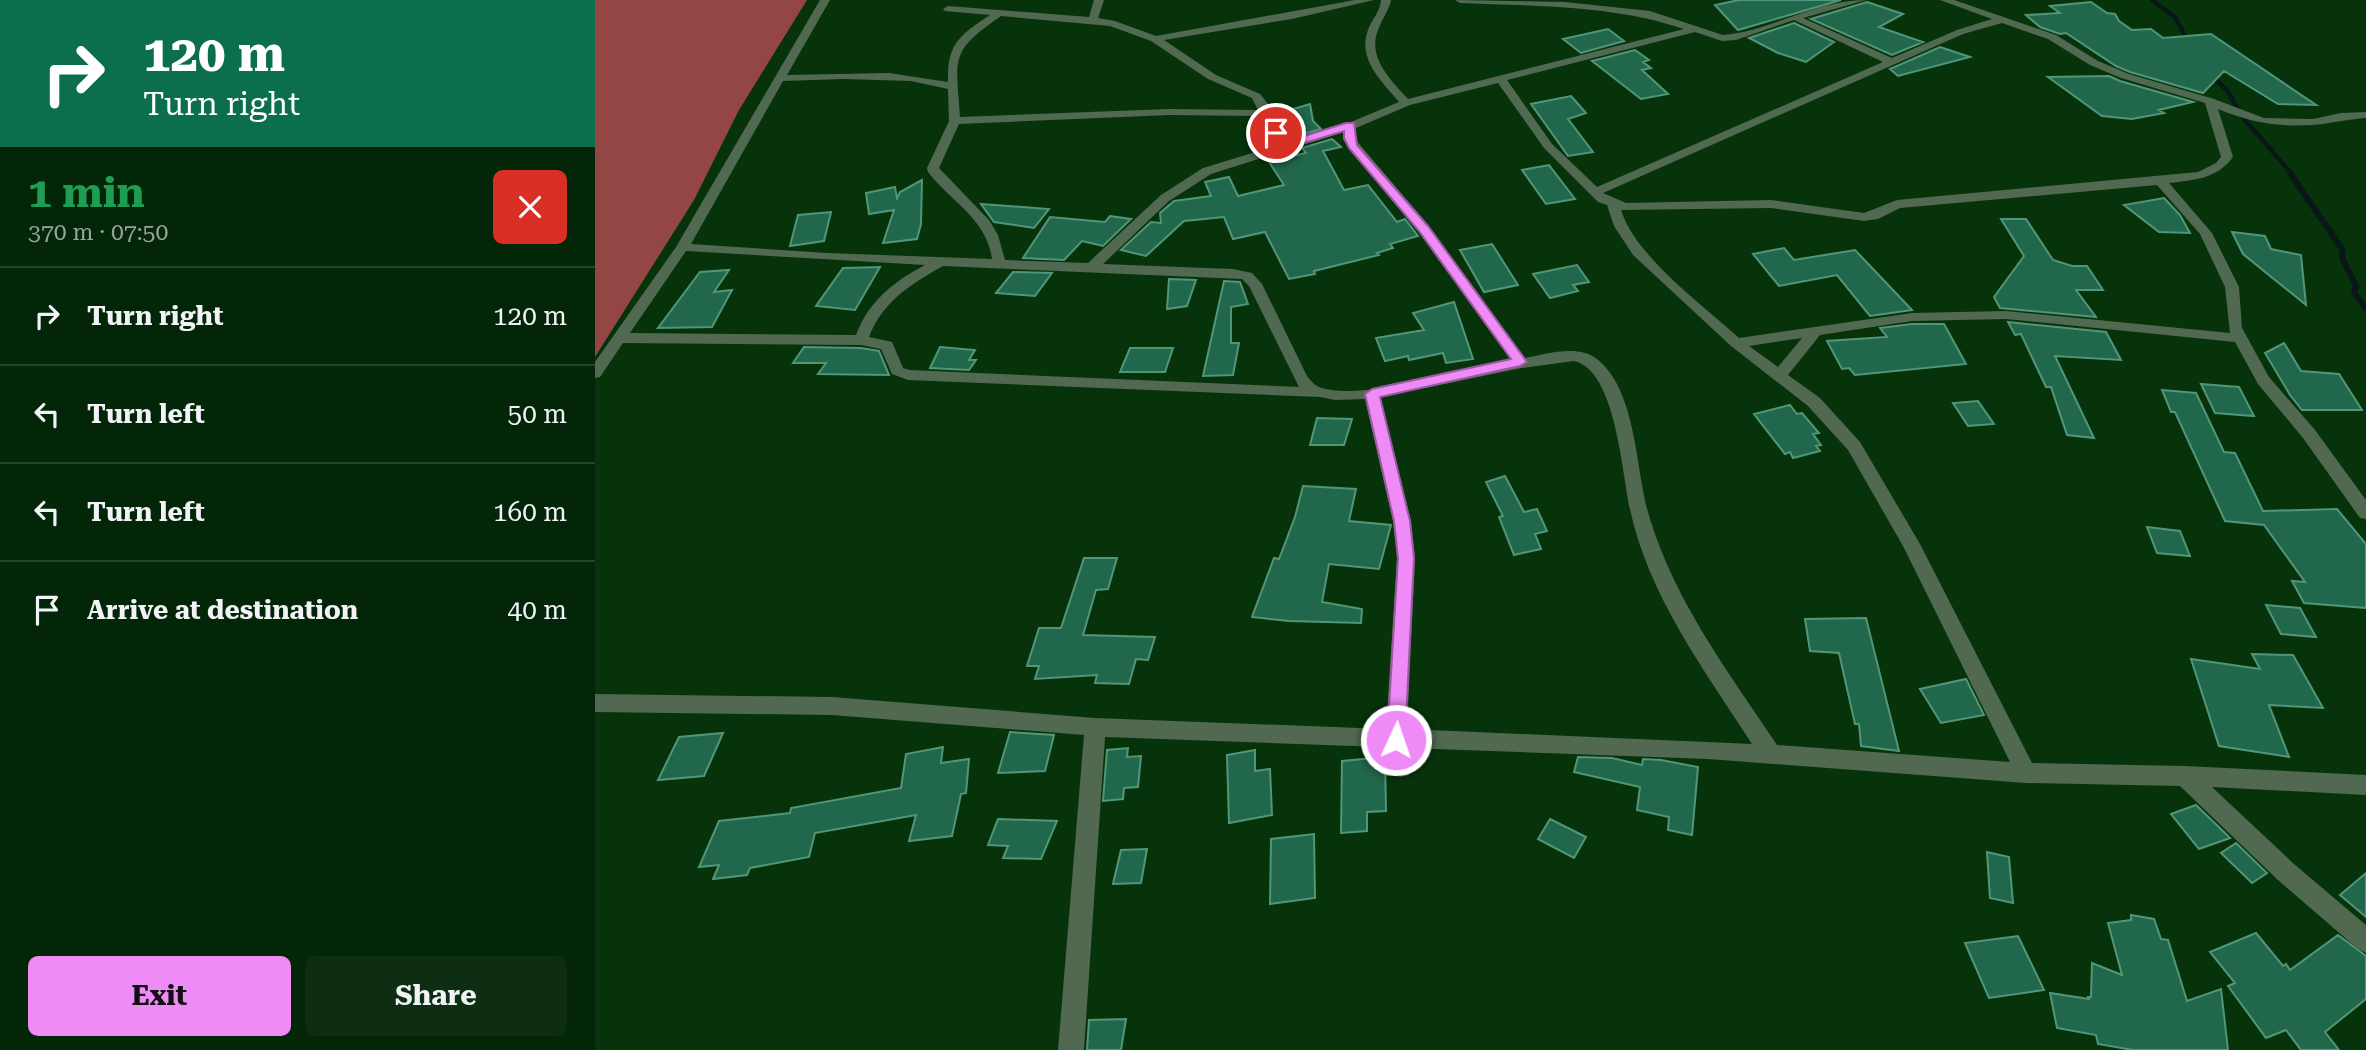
<!DOCTYPE html>
<meta charset="utf-8">
<style>
body{margin:0;font-family:"Roboto Serif",serif;background:#0d2e12;color:#f1f3f6;height:100vh;display:flex;flex-direction:column;font-size:26px;white-space:nowrap}
*{box-sizing:border-box;margin:0}
p{font-size:23px;color:#97a59c}
.icon{flex:none;width:38px;height:38px;fill:none;stroke:currentColor;stroke-width:2;stroke-linecap:round;stroke-linejoin:round}
.map{position:relative;flex:1;overflow:hidden}
.panel{display:flex;flex-direction:column;background:#042608;width:595px}
.panel>*{flex:none}
.guide{background:#0b6e4f;color:#fff;overflow:hidden}
.pin{position:absolute;display:grid;place-items:center;width:60px;height:60px;color:#fff;margin:-30px;border:4px solid #fff;border-radius:50%;box-shadow:0 2px 7px #0007}
.me{position:absolute;width:77px;margin:-38px;rotate:3deg;stroke-linejoin:round;filter:drop-shadow(0 0 5px #0008)}
.turn{display:flex;align-items:center;gap:24px;height:147px;padding:0 28px;font-size:32px}
.turn .icon{width:91px;height:91px;stroke-width:2.5}
.turn b{display:block;font-size:49px;line-height:60px}
.round{display:grid;place-items:center;flex:none;width:74px;height:74px;border-radius:10px;background:#0d2e12}
.overview{display:flex;align-items:center;justify-content:space-between;height:119px;padding:0 28px}
h1{font-size:42px;font-weight:700;line-height:52px;color:#1e9e55}
.button{display:flex;gap:14px;margin-top:auto;padding:14px 28px}
.button a{flex:1;height:80px;border-radius:10px;background:#ef8bf7;color:#111;font-size:28px;font-weight:700;line-height:80px;text-align:center}
.button a+a{background:#0d2e12;color:#f1f3f6}
ul{padding:0;list-style:none}
li{display:flex;align-items:center;gap:21px;height:98px;padding:0 28px;border-top:2px solid #254329}
li div{flex:1}
li b{display:block;font-size:26px}
li em{font-style:normal}
main{display:flex;flex:1;min-height:0}
.map>svg:first-child{display:block}
.forest{fill:#934643}
.lines{fill:none;stroke-linecap:round;stroke-linejoin:round}
.stream-far1{stroke:#081718;stroke-width:4.5}
.stream{stroke:#081718;stroke-width:6}
.building{fill:#21674c;stroke:#529679;stroke-width:2}
.street{fill:#516951;fill-rule:evenodd}
.route{fill:#ef8bf7;stroke:#9b5aa1;stroke-width:2}
</style>
<main>
<section class="panel">
<div class="guide">
<div class="turn"><svg class="icon" aria-label="right" viewBox="0 0 24 24"><path d="M7 20v-9h11M14 6l5 5-5 5"/></svg><div><b>120 m</b>Turn right</div></div>
</div>
<div class="overview"><div><h1>1 min</h1><p>370 m · 07:50</p></div><a class="round" style="background:#d93025;color:#fff"><svg class="icon" aria-label="close" viewBox="0 0 24 24"><path d="M6 6l12 12M18 6L6 18"/></svg></a></div>
<ul>
<li><svg class="icon" aria-label="right" viewBox="0 0 24 24"><path d="M7 20v-9h11M14 6l5 5-5 5"/></svg><div><b>Turn right</b></div><em>120 m</em></li>
<li><svg class="icon" aria-label="left" viewBox="0 0 24 24"><path d="M17 20v-9H6M10 6l-5 5 5 5"/></svg><div><b>Turn left</b></div><em>50 m</em></li>
<li><svg class="icon" aria-label="left" viewBox="0 0 24 24"><path d="M17 20v-9H6M10 6l-5 5 5 5"/></svg><div><b>Turn left</b></div><em>160 m</em></li>
<li><svg class="icon" aria-label="arrive" viewBox="0 0 24 24"><path d="M6 21V4h12l-3 4 3 4H6"/></svg><div><b>Arrive at destination</b></div><em>40 m</em></li>
</ul>
<div class="button"><a>Exit</a><a>Share</a></div>
</section>
<div class="map">
<svg width="1771" height="1050" viewBox="0 0 1771 1050">
<rect width="100%" height="100%" fill="#06330a"/>
<path class="forest" d="M0 0H212L144 110 99 200 0 357Z"/>
<g class="lines">
<path class="stream-far1" d="M1557 0 1580 17 1595 45
M1613 73 1633 91 1645 114 1697 174"/>
<path class="stream" d="M1695 173 1747 249 1748 260 1761 286 1759 293 1771 308"/>
</g>
<path class="building" d="M1144 0H1246L1143 30 1120 5Z
M1272 2 1308 14 1284 27 1328 42 1297 55 1216 19Z
M1496 2 1512 13 1520 14 1524 21 1537 30 1556 29 1568 38 1616 34 1721 105 1683 104 1629 71 1608 93 1535 72 1521 66 1471 33 1465 34 1445 27 1431 15 1465 13 1455 6Z
M1199 23 1239 42 1211 62 1183 53 1154 38Z
M1013 29 1029 41 986 53 968 39Z
M1345 47 1375 57 1303 76 1295 69Z
M1040 50 1054 60 1048 62 1056 68 1047 70 1073 94 1046 99 997 61Z
M1514 76 1525 81 1598 102 1564 110 1569 113 1537 119 1507 116 1453 77Z
M976 96 991 113 973 119 998 152 973 156 936 104Z
M715 104 718 121 726 129 704 135 688 127 678 115Z
M737 139 746 147 728 151 749 190 773 185 802 222 810 219 823 236 795 244 798 248 782 253 784 255 719 271 720 274 694 279 670 232 638 239 629 217 589 221 551 256 526 250 556 222 566 223 565 213 579 201 616 196 610 182 634 177 643 196 689 185 674 162 711 153 707 148Z
M954 165 980 199 951 204 927 170Z
M327 180 326 224 322 239 288 243 299 210 274 214 271 193 300 187 302 198 305 192Z
M1569 198 1585 215 1595 233 1564 232 1529 205Z
M386 204 454 209 439 228 399 222Z
M236 212 229 241 195 246 203 215Z
M515 216 536 219 508 246 487 241 469 260 428 258 455 217 510 222Z
M1406 219H1431L1458 260 1477 266H1492L1508 290H1481L1501 317 1405 308 1399 297 1429 256Z
M1637 232 1670 236 1676 249 1706 255 1711 305 1648 254Z
M897 244 923 285 889 292 865 250Z
M1189 248 1199 260 1260 250 1317 310 1275 316 1242 275 1184 286 1158 254Z
M982 265 994 282 978 285 983 291 955 298 938 274Z
M285 267 260 310 221 306 248 268Z
M134 270 119 292 137 290 117 327 63 328 105 272Z
M418 272 457 273 440 296 401 293Z
M574 279 601 280 592 306 572 309Z
M629 281 645 282 653 304 636 307V343H644L638 375 608 376Z
M859 302 878 359 851 363 848 353 814 360 813 356 790 361 781 338 829 330 818 313Z
M1413 322 1511 332 1526 360 1460 356 1499 438 1472 435 1456 387H1451L1426 334 1420 335Z
M1317 324H1349L1371 364 1260 375 1254 368 1247 369 1232 341 1292 337 1285 328Z
M1689 343 1706 371 1744 374 1767 410H1707L1695 395 1670 353Z
M209 347 266 348 284 351 294 375 223 374 231 363H198Z
M345 347 380 350 374 360H381L374 370 335 368Z
M535 348H578L570 372H525Z
M1606 384 1644 387 1659 416 1620 413Z
M1567 390 1601 393 1629 452 1640 453 1668 511 1742 509 1771 544V608L1709 603 1697 581 1710 582 1669 525 1630 521 1580 412H1576Z
M1383 401 1399 424 1373 426 1358 403Z
M1195 405 1202 414 1207 413 1224 433 1218 434 1226 445 1221 446 1225 451 1198 458 1195 452 1190 454 1159 414Z
M722 418 757 419 749 445H715Z
M910 476 929 512 942 509 952 531 940 534 946 549 919 555 904 517 908 516 891 482Z
M708 486 761 489 754 521 796 525 784 569 734 564 727 602 767 609 766 623 694 621 657 617 679 558 684 559 700 517Z
M1552 527 1585 531 1595 556 1562 553Z
M489 558H522L513 589 501 590 488 635 560 637 553 660 541 659 534 684 500 683 502 675 440 679 444 666H432L444 628H466Z
M1671 605 1705 608 1721 637 1686 634Z
M1271 618 1304 751 1266 746 1264 724H1260L1244 653 1215 651 1210 619Z
M1657 654 1698 655 1728 708 1674 705 1694 757 1624 746 1596 659 1665 669Z
M1371 679 1389 715 1346 723 1325 689Z
M415 732 459 735 450 771 403 773Z
M128 733 109 776 63 780 84 737Z
M348 747 346 763 374 759 371 793 366 794 357 836 314 841 321 815 220 833 214 857 155 868 152 875 118 879 124 865 104 867 124 821 195 813 196 808 306 788 311 754Z
M533 748 532 757 546 756 543 787 529 788 528 799 508 801 512 750Z
M660 750V771L675 769 677 815 634 823 632 755Z
M790 757 791 811 772 812V831L746 833 747 761Z
M983 757 1017 758 1047 765 1048 759 1066 760 1103 767 1097 835 1073 830 1074 817 1042 810 1045 787 979 772Z
M1601 805 1631 834 1635 838 1604 849 1576 814Z
M403 819 462 821 446 859 408 858 413 846 393 845Z
M955 819 991 837 979 858 943 839Z
M719 834 720 898 675 904 676 839Z
M1641 843 1672 873 1657 883 1626 853Z
M552 849 546 883 518 884 526 850Z
M1392 852 1414 857 1418 903 1395 898Z
M1771 873V917L1745 895Z
M1536 915 1559 919 1566 939 1573 940 1592 1001 1626 989 1633 1050H1538L1503 1044 1501 1035 1462 1028 1455 993 1494 999 1493 997H1496L1497 963 1527 975 1513 923 1536 920Z
M1661 933 1688 966 1691 964 1695 970 1743 935 1771 956V999L1730 1032 1744 1050H1706L1691 1030 1671 1038 1633 986 1640 983 1615 952Z
M1423 936 1449 990 1394 998 1370 943Z
M531 1019 526 1050H492L494 1020Z"/>
<g class="lines">
<path class="street" d="M225 0H235L192 75 294 73 353 82C352 43 365 35 395 15L350 11 348 9 353 6 494 17 499 0H509L503 18 520 21 561 36 760 0H779L697 19 569 40 621 75 665 94 674 105 677 124 704 138 751 124 804 102C787 82 762 59 773 30 777 19 785 12 786 0H796L795 4C792 13 786 21 783 30 772 58 796 80 813 99L1089 29C1018 5 940 6 865 3L860 0 970 2 1055 11 1128 35C1174 32 1220 0 1271 0L1208 18 1297 58 1362 30 1397 19 1345 0H1359L1461 35 1503 61 1534 74 1619 99 1669 118 1718 119 1746 113 1771 112V118C1752 119 1734 124 1716 125 1682 127 1654 122 1623 109L1638 157C1622 179 1599 180 1574 183L1617 233 1644 287 1647 328 1674 377 1720 430 1771 500V519L1765 518 1708 438 1663 384 1640 342 1411 319 1317 321 1225 335 1193 375 1225 398 1265 442 1325 544 1437 763 1590 766 1771 775V795L1617 787 1699 864 1771 925V953L1763 949 1683 880 1585 786 1431 783 1113 759 510 737 489 1050H463L489 735 237 715 0 712V694L237 697 500 718 791 729 802 558 798 521 770 399 740 400 725 397 313 380 297 374 286 349 266 345 28 343 5 377 0 378V362L81 247ZM406 16 515 26 556 41 613 79 657 98 663 110 574 109 365 117C361 57 354 52 406 16ZM1199 20 1288 62 1002 187 957 144 912 80 1100 32 1127 41 1141 40ZM1407 23 1453 39 1495 65 1526 78 1610 103 1626 157 1621 163 1603 172 1302 200 1269 213 1176 200 1031 203 1008 193 1368 34ZM249 79 316 81 353 89 354 121 332 168 333 172C356 202 392 219 397 259L232 253 96 244 188 81ZM903 83 949 148 1003 202 1012 205 1019 226 1038 255 1136 346 1213 406 1253 450 1308 546 1415 762 1182 745C1134 673 1081 603 1055 519 1040 472 1043 392 1002 359 983 344 951 354 930 358L833 225 760 139 761 128 815 105ZM574 115 663 116 672 132 693 142 608 168 566 195 493 263 410 260 403 235 394 220 344 168 364 124ZM749 132 748 139 753 148 823 231 916 360C873 370 763 402 724 387 719 385 715 380 712 376L667 284 657 273 638 269 508 264 574 201 616 174ZM1562 185 1605 234 1630 287 1635 333 1411 311 1317 313 1144 338C1107 304 1041 257 1026 210L1176 208 1269 221 1283 219 1305 208ZM91 251 330 265C298 282 274 301 261 335L35 333ZM348 266 647 279 654 286 704 387 315 370 308 368 297 342 274 337C288 301 316 284 348 266ZM1207 338 1183 367 1154 346ZM979 361C1021 370 1027 474 1035 509 1053 595 1110 671 1157 744L812 729 820 558 816 521 785 397 927 368Z"/>
</g>
<path class="route" d="M751 123H759L762 145 833 226 932 362 925 366 785 397 815 521 819 558 810 740 808 746 801 748 794 746 792 740 803 558 799 521 770 394 777 389 916 359 824 231 754 148 749 138V131L703 145 676 133 681 130 703 138Z"/>
</svg>
<div class="pin" style="left:681px;top:133px;background:#d93025"><svg class="icon" aria-label="arrive" viewBox="0 0 24 24"><path d="M6 21V4h12l-3 4 3 4H6"/></svg></div>
<svg class="me" style="left:801px;top:740px" viewBox="-20 -20 40 40"><circle r="17" fill="#ef8bf7" stroke="#fff" stroke-width="3"/><path d="M0-11L8 9 0 5-8 9z" fill="#fff"/></svg>
</div>
</main>
